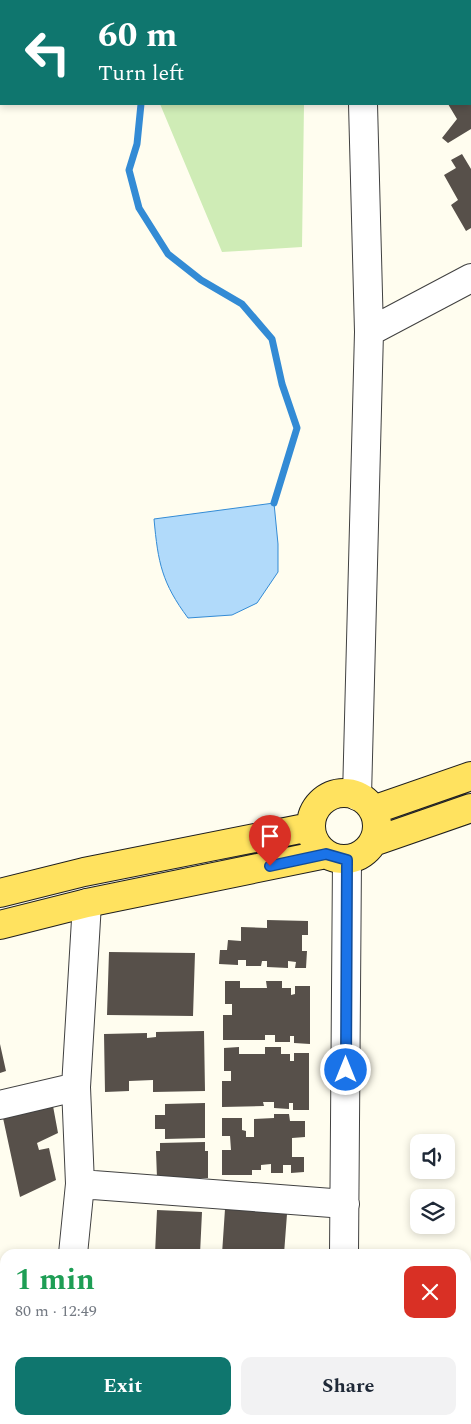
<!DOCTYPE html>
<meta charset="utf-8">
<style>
body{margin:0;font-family:Spectral,serif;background:#f2f2f3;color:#1f2937;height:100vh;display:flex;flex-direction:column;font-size:19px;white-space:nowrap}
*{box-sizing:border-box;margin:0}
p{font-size:16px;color:#747a83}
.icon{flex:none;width:28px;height:28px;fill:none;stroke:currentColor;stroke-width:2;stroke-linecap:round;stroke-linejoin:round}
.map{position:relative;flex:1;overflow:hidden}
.details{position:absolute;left:0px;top:1249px;width:471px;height:176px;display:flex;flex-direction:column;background:#fff;border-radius:15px 15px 0 0;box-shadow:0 2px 8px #0003}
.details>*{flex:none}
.top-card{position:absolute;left:0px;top:0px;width:471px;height:105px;box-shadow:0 2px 8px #0003;background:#0f766e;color:#fff;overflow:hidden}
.tools{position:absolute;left:410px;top:1134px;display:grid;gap:10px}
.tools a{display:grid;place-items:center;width:45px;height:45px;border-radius:10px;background:#fff;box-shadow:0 2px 8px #0003;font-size:25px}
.pin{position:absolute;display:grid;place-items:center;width:42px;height:42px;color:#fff;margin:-51px -21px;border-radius:50% 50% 50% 0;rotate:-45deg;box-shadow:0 0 5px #0007}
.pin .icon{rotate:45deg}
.me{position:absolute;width:55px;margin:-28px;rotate:0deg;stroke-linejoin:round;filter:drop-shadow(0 0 4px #0008)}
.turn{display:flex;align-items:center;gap:18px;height:105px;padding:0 15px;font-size:22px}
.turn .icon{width:65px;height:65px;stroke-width:2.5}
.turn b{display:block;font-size:35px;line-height:42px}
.round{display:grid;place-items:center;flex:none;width:52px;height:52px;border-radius:10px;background:#f2f2f3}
.headline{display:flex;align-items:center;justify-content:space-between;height:85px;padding:0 15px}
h1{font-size:30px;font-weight:700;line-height:38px;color:#1e9e55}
.button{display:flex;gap:10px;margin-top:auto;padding:10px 15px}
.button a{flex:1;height:58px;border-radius:10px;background:#0f766e;color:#fff;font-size:20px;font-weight:700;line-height:58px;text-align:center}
.button a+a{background:#f2f2f3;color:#1f2937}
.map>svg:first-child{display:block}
.green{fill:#cfecb6}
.water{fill:#b1dafa;stroke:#338bd5}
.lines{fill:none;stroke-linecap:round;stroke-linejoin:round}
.stream{stroke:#338bd5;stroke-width:7}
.building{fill:#57504a}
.minor-casing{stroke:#414141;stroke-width:30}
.major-casing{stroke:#1f1f1f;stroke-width:30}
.minor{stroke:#fff;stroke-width:28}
.major{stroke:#ffe25f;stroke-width:28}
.route-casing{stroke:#114b97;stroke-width:12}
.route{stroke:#1a73e8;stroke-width:9}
</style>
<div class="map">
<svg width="471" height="1424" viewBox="0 0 471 1424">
<rect width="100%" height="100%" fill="#fffdef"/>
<path class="green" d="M116 0H306L117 1Z
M160 104H304L302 247 222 252Z"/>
<path class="water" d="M274 503 278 544V572L257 603 232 615 188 618C162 583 158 563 154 519Z"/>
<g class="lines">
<path class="stream" d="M88 0 89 1
M141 104 137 144 129 170 139 208 168 254 201 280 242 304 272 339 282 384 297 428 274 503"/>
</g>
<path class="building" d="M448 104H471V129L448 143 442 138 457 119Z
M462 154 471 169V228L466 231 451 205 458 200 444 175 456 168 451 160Z
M267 920 308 921V935H302V951H307L306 968H295L296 962 288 961V968L267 967V961H262L261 966H246V960H238V965L219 964 220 950H227L228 940 241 941V927L267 928Z
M109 952 195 953 193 1016 107 1015Z
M225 981H240V988H267L266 981H282V988H291V995L295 994V986H310V1044L294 1043V1036H290V1042H275V1035H265V1040H223V1015H232V1004H225Z
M204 1031 205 1091 153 1092V1080L129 1081V1091L105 1092 104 1034 147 1033V1038L156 1037V1032Z
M0 1044 6 1071 0 1073Z
M239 1047V1054H265V1047H281V1054H290V1061H294V1053H309V1110H293V1103H289V1109L274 1108V1102H263L264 1106 222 1107V1081H231V1071H224V1048Z
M205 1103V1138L165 1139V1129H155V1115H165V1104Z
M53 1106 58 1133 37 1143 39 1150 49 1148 56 1180 20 1197 3 1118Z
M274 1114H289L290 1121H305V1137L292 1138V1157H304V1172L291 1173V1165H283V1173H271V1164L261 1165V1170H252V1175H222V1150H231L230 1136H222V1118H242V1130L246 1131V1137H254V1119L274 1118Z
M205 1142V1151H208V1178H157L156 1151H160V1143Z
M225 1209 287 1214 284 1254H222Z
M157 1210 202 1212 200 1254H155Z"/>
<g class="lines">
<g class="minor-casing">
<path id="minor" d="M360 0V1
M369 332 471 278
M357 796 369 332 363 104
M0 1105 76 1087
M80 1184 345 1204
M73 1254 80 1184 76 1087 87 903
M344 1254 347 860
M10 1424 23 1420
M56 1424V1420
M343 1424V1420"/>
</g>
<g class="major-casing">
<path id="major" d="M311 826a33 33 0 1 1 66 0a33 33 0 1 1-66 0Z
M373 810 471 776
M373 842 471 808
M0 893 84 872 310 827
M0 925 87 903 326 854"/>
</g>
<use href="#minor" class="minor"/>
<use href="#major" class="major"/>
</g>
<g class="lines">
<g class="route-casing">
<path id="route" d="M270 866 326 854 347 860 346 1070"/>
</g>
<use href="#route" class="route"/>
</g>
</svg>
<div class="tools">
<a><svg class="icon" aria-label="sound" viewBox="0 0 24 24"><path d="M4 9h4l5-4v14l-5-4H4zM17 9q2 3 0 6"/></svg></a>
<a><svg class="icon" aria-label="layers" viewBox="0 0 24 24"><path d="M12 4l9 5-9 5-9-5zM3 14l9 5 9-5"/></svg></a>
</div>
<div class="pin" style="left:270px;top:866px;background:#d93025"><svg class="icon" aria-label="arrive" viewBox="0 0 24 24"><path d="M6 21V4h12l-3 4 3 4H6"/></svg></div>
<svg class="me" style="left:346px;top:1070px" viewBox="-20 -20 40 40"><circle r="17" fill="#1a73e8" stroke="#fff" stroke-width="3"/><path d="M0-11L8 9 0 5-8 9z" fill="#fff"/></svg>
<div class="top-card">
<div class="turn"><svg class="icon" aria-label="left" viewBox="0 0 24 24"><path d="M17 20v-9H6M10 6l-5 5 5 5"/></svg><div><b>60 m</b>Turn left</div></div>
</div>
<section class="details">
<div class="headline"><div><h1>1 min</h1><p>80 m · 12:49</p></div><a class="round" style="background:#d93025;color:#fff"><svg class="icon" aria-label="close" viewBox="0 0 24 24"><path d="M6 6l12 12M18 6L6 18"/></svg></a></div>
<div class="button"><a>Exit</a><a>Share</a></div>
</section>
</div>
